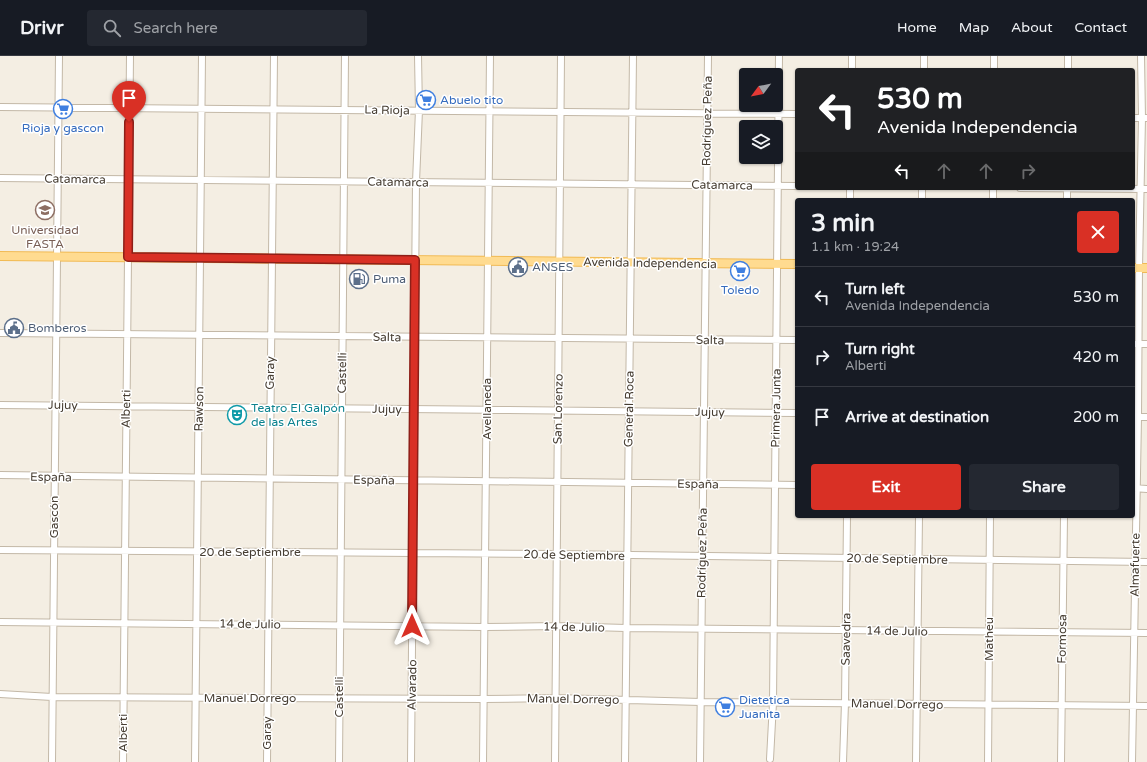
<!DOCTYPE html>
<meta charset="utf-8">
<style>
body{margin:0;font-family:"Varela Round",sans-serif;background:#242831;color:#f1f3f6;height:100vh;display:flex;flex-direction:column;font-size:15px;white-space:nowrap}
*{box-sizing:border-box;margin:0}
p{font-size:13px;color:#9ea1a6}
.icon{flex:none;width:22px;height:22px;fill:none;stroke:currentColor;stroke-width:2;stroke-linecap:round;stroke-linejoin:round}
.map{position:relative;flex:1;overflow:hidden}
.sheet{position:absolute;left:795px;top:142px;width:340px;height:320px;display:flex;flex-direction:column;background:#171b24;border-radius:4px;box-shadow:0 1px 3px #0004}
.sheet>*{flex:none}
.hud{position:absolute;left:795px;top:12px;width:340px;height:122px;border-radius:4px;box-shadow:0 1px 3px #0004;background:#202124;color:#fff;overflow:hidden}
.needle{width:26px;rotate:238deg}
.fabs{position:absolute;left:739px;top:12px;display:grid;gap:8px}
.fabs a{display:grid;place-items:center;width:44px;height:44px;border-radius:4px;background:#171b24;box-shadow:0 1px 3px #0004;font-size:20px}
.pin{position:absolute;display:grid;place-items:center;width:34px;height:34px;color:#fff;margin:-41px -17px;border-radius:50% 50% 50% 0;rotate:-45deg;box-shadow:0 0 4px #0007}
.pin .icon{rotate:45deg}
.me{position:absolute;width:44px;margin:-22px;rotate:0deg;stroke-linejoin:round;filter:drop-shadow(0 0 3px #0008)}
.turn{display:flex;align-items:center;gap:14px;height:84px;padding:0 16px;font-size:18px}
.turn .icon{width:52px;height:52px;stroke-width:2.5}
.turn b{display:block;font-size:28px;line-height:34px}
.lanes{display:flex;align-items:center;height:38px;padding:0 16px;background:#0003;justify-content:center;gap:20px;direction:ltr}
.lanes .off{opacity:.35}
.round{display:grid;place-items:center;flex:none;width:42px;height:42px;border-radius:4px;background:#242831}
.headline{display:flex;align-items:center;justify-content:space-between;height:68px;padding:0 16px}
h1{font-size:24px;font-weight:700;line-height:30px}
.primary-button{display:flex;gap:8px;margin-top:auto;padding:8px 16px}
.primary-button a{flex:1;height:46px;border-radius:4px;background:#d93025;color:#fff;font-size:16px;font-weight:700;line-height:46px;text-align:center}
.primary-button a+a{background:#242831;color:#f1f3f6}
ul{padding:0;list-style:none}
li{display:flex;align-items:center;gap:12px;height:60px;padding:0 16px;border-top:1px solid #363941}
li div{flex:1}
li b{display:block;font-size:15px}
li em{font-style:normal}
header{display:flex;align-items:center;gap:24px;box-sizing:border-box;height:56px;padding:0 20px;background:#171b24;border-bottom:1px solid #363941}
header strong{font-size:19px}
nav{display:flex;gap:22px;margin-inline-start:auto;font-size:14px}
.search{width:280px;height:36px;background:#242831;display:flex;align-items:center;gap:10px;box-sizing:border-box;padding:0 14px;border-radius:4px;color:#9ea1a6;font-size:15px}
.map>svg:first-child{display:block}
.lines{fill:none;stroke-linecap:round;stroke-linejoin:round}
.minor-casing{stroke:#c3b8a7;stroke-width:8}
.major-casing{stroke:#f1ba54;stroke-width:10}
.minor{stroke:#fff;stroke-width:6}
.major{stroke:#ffdb90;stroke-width:8}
.route-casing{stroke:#8d1f18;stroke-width:10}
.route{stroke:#d93025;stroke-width:7}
.labels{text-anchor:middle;stroke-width:3;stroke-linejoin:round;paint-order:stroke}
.shop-label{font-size:12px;fill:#366cbe;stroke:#fff;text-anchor:start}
.street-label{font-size:12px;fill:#463d32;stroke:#fff}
.education-label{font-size:12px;fill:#785e54;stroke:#fff}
.service-label{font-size:12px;fill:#4e5e75;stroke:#fff;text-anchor:start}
.culture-label{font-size:12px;fill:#0d838f;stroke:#fff;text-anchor:start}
</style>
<header>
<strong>Drivr</strong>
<div class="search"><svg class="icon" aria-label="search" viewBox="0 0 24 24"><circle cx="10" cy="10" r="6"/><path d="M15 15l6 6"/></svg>Search here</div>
<nav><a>Home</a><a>Map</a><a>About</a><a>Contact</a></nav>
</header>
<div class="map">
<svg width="1147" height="706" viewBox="0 0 1147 706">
<rect width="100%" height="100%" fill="#f4eee3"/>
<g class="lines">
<g class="minor-casing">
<path id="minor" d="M852 14V0
M924 14V0
M994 14V0
M1068 14V0
M0 51 797 58
M1133 62H1147
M0 122 797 130
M1020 132 1147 133
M850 144V132
M922 144V132
M993 144V132
M1067 144V132
M0 277 797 284
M1133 288H1147
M0 349 797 357
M1133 361H1147
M0 419 797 429
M1133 432 1147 433
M0 494 556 498 1147 506
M0 566 485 571 556 570 626 572 1147 577
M0 638 52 641 484 643 556 642 701 646 1147 650
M770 703 773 647 779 0
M52 706 59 0
M123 706 130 0
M195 706 202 0
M267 706 274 0
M339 706 345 0
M411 706 416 126 419 54 418 0
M483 706 490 0
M555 706 561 0
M625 706 633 0
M700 706 708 0
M843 706 845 647 847 460
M916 706 919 460
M988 706 990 460
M1061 706 1064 460
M1132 706 1138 361 1139 212 1142 62 1141 0"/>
</g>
<g class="major-casing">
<path id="major" d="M0 200 797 208
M1133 212H1147"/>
</g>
<use href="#minor" class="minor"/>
<use href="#major" class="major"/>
</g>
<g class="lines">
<g class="route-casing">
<path id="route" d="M129 66 128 201 415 204 412 570"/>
</g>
<use href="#route" class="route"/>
</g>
<defs>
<g id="supermarket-ring" transform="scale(1)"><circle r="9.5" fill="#fff" stroke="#3f7fe0" stroke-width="1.5"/><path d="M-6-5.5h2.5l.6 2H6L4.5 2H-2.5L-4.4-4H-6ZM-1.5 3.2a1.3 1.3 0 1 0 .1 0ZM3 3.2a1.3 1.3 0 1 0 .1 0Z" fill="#3f7fe0"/></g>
<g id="university-ring" transform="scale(1)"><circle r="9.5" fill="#fff" stroke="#8d6e63" stroke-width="1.5"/><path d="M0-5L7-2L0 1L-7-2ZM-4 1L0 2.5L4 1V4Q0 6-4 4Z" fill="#8d6e63"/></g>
<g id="civic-ring" transform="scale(1)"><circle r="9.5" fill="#fff" stroke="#5c6f8a" stroke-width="1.5"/><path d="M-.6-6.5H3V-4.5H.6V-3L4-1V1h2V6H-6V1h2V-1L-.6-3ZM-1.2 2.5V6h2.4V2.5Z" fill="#5c6f8a"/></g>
<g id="fuel-ring" transform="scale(1)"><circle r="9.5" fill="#fff" stroke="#5c6f8a" stroke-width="1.5"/><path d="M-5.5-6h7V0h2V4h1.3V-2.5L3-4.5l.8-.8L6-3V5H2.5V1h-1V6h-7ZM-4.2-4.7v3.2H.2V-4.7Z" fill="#5c6f8a"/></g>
<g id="theatre-ring" transform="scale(1)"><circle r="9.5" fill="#fff" stroke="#0f9aa8" stroke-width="1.5"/><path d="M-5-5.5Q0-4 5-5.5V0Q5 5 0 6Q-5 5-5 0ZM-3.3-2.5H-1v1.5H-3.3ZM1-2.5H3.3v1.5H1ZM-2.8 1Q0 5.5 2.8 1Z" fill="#0f9aa8"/></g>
</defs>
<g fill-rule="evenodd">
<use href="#supermarket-ring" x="426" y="44"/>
<use href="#supermarket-ring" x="63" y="53"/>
<use href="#university-ring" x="45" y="154"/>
<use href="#civic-ring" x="518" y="211"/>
<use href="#supermarket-ring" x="740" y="215"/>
<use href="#fuel-ring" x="359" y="223"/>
<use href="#civic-ring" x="14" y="272"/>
<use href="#theatre-ring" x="237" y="359"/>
<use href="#supermarket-ring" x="725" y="651"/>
</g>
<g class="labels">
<g class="shop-label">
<text x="440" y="48">Abuelo tito</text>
<text x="63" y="76" text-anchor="middle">Rioja y gascon</text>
<text x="740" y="238" text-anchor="middle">Toledo</text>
<text x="739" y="648">Dietetica<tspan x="739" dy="14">Juanita</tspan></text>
</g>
<g class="street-label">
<text transform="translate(387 54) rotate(1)" y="4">La Rioja</text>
<text transform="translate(707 65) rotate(-89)" y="4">Rodríguez Peña</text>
<text transform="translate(75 123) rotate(1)" y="4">Catamarca</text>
<text transform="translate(398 126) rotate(1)" y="4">Catamarca</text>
<text transform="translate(722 129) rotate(1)" y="4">Catamarca</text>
<text transform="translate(650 207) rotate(1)" y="4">Avenida Independencia</text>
<text transform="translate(387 281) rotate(1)" y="4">Salta</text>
<text transform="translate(710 284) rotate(1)" y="4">Salta</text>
<text transform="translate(270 317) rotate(-89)" y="4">Garay</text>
<text transform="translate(342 317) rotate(-89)" y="4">Castelli</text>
<text transform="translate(63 349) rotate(1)" y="4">Jujuy</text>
<text transform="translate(776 352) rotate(-89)" y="4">Primera Junta</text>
<text transform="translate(126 353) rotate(-89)" y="4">Alberti</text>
<text transform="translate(199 353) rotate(-89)" y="4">Rawson</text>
<text transform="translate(387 353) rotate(1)" y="4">Jujuy</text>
<text transform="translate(487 353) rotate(-90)" y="4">Avellaneda</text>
<text transform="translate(558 353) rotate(-89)" y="4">San Lorenzo</text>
<text transform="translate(629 353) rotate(-89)" y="4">General Roca</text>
<text transform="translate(710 356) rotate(1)" y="4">Jujuy</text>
<text transform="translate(51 421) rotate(1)" y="4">España</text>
<text transform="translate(374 424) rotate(1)" y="4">España</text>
<text transform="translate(698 428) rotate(1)" y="4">España</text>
<text transform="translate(54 461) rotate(-90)" y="4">Gascón</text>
<text x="250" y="500">20 de Septiembre</text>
<text transform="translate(702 497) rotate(-89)" y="4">Rodríguez Peña</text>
<text transform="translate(574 499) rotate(1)" y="4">20 de Septiembre</text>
<text transform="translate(897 503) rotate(1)" y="4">20 de Septiembre</text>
<text transform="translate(1135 509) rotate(-89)" y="4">Almafuerte</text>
<text transform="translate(250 568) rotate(1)" y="4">14 de Julio</text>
<text transform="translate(574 571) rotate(1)" y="4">14 de Julio</text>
<text transform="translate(897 575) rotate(1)" y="4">14 de Julio</text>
<text transform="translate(846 583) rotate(-89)" y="4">Saavedra</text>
<text transform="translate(989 583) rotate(-90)" y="4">Matheu</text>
<text transform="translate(1062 583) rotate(-89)" y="4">Formosa</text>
<text transform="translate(412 629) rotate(-89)" y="4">Alvarado</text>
<text transform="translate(339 641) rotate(-90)" y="4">Castelli</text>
<text x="250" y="646">Manuel Dorrego</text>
<text transform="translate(573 643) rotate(1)" y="4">Manuel Dorrego</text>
<text transform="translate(897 648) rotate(1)" y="4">Manuel Dorrego</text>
<text transform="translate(123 677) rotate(-90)" y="4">Alberti</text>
<text transform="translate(267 677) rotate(-90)" y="4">Garay</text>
</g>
<g class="education-label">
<text x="45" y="178">Universidad<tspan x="45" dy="14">FASTA</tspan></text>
</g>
<g class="service-label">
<text x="532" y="215">ANSES</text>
<text x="373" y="227">Puma</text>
<text x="28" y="276">Bomberos</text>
</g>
<g class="culture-label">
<text x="251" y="356">Teatro El Galpón<tspan x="251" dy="14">de las Artes</tspan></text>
</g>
</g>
</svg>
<div class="fabs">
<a><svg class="needle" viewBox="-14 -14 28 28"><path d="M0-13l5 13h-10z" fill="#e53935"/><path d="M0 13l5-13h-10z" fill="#9ea1a6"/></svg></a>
<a><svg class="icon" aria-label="layers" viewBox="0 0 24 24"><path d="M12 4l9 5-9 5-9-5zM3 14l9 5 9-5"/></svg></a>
</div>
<div class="pin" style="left:129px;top:66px;background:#d93025"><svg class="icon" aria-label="arrive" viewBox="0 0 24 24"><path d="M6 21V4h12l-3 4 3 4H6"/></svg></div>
<svg class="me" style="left:412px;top:570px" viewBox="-20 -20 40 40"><path d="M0-17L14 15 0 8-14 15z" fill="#d93025" stroke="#fff" stroke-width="4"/></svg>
<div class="hud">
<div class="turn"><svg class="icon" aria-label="left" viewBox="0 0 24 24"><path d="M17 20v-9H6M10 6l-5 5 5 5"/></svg><div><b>530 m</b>Avenida Independencia</div></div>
<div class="lanes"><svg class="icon" aria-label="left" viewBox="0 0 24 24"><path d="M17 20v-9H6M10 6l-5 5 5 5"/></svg><svg class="icon off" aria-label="ahead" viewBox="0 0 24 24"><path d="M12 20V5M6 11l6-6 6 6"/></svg><svg class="icon off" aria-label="ahead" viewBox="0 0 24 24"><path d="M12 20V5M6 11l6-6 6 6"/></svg><svg class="icon off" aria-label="right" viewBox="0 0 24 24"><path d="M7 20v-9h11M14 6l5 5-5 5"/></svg></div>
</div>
<section class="sheet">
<div class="headline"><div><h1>3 min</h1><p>1.1 km · 19:24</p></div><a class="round" style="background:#d93025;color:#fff"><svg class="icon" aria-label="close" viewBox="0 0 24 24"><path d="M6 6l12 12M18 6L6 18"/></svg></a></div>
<ul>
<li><svg class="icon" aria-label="left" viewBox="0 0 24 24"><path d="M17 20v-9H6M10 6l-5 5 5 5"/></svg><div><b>Turn left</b><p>Avenida Independencia</p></div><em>530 m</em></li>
<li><svg class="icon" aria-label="right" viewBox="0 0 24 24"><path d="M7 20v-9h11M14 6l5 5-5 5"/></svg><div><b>Turn right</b><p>Alberti</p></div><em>420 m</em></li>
<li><svg class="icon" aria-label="arrive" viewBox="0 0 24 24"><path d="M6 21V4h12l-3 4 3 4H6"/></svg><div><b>Arrive at destination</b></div><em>200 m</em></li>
</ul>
<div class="primary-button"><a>Exit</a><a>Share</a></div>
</section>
</div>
